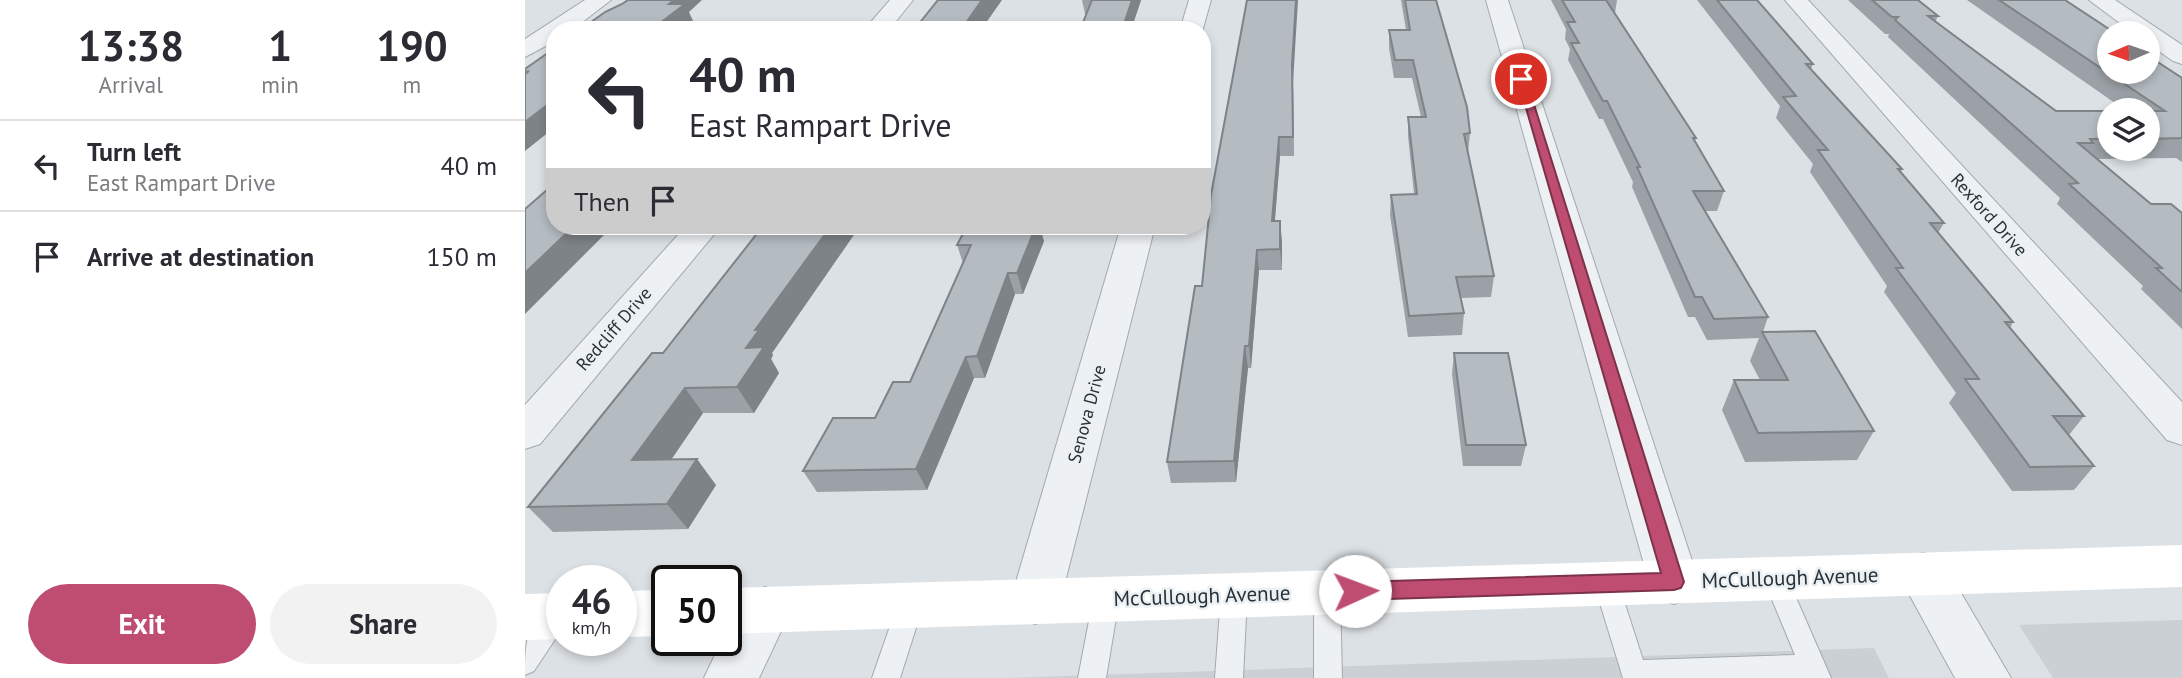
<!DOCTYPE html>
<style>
body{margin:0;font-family:"PT Sans",sans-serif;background:#f2f2f3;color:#2b2b33;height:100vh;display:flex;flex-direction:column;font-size:26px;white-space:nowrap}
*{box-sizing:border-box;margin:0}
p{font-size:23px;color:#7c7c81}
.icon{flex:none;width:38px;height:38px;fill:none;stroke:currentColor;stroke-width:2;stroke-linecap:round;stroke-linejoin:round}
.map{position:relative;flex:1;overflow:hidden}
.sheet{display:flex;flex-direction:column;background:#fff;width:525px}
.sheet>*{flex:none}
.hud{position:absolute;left:21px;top:21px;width:665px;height:214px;border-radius:28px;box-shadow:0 4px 10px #0003;background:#fff;color:#2b2b33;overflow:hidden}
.needle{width:46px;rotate:268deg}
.fabs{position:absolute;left:1572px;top:21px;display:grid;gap:14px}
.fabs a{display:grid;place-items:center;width:63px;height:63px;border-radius:50%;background:#fff;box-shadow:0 4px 10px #0003;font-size:35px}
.speed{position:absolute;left:21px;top:565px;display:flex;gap:14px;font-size:35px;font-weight:700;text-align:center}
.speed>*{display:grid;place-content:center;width:91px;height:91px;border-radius:50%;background:#fff;box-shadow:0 4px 10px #0003;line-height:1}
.speed small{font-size:18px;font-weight:400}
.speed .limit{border:4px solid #111;border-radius:10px;background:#fff;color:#111}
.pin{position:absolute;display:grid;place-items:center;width:60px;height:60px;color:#fff;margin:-30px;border:4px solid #fff;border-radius:50%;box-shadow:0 2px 7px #0007}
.me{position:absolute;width:77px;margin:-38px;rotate:88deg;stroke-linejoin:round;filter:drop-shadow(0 0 5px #0008)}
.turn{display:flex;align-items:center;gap:24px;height:147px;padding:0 28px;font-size:32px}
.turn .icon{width:91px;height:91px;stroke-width:2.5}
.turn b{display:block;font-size:49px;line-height:60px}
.then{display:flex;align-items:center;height:66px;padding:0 28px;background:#0003;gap:14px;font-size:26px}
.eta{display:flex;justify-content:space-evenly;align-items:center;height:119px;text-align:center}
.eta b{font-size:42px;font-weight:700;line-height:49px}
.button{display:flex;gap:14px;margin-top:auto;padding:14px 28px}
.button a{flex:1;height:80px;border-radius:42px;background:#be4d71;color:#fff;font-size:28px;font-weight:700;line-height:80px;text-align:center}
.button a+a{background:#f2f2f3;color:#2b2b33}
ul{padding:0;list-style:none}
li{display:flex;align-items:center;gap:21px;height:91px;padding:0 28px;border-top:2px solid #e1e1e2}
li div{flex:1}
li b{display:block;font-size:26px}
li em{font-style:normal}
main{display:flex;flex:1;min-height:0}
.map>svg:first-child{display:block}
.built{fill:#cbd0d5}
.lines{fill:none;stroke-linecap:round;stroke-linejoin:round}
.service-casing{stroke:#a2a9ae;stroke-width:2}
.minor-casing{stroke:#a2a9ae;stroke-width:2}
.tertiary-casing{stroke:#a2a9ae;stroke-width:2}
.service{fill:#eef1f3;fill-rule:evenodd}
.minor{fill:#eef1f3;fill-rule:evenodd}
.tertiary{fill:#eef1f3;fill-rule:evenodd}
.secondary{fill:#fff;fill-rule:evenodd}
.wall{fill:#9ba1a6}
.shaded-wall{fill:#7e8387}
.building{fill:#b4bbc1;stroke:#7e8387;stroke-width:2}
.route{fill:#be4d71;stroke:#7c3249;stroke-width:2}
.labels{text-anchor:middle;stroke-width:5;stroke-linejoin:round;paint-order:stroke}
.street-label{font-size:18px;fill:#283139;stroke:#ebf0f3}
.near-street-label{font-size:21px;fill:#283139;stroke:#ebf0f3}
</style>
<main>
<section class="sheet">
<div class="eta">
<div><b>13:38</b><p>Arrival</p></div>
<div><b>1</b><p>min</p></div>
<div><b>190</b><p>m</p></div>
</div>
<ul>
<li><svg class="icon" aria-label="left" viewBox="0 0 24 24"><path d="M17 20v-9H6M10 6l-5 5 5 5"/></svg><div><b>Turn left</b><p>East Rampart Drive</p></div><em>40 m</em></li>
<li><svg class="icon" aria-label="arrive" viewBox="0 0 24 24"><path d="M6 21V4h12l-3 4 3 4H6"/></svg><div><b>Arrive at destination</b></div><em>150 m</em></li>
</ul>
<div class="button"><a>Exit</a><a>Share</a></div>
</section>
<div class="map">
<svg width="1657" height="678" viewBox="0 0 1657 678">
<rect width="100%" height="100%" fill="#dce1e5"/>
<path class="built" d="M1657 620V678H1528L1494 625Z
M1349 648 1364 678H486Z"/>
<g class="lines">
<g class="service-casing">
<path id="service" d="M1250 567 1259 570 1306 678H1098L1069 584 1073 576 1082 573 1091 576 1118 660 1270 655 1238 578 1241 570Z
M802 581 811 584 815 592 817 678H789V592L793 584Z
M709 585 718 588 722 596 718 678H690L696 596 700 588Z
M581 589 590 592 594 600 581 678H553L568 600 572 592Z
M385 595 394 598 398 606 375 678H347L372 606 376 598Z
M29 607 37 610V629L9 671 0 675C0 649 0 618 29 607Z"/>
</g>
<g class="minor-casing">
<path id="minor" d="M60 0H86L47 30H30V41L0 57V39Z
M365 0H388L364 30H339Z
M664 0H686L677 32V30H655Z
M961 0H983L1174 582 1167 597 1149 604 1131 597 1124 582Z
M1260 0H1283L1657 402V445L1642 440Z
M1564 0H1590L1657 45V64L1648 61 1622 43V33H1608Z
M161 226H196L15 444 0 449V405Z
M596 226H630L535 602 528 618 510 624 492 618 485 602Z
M240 587 258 594 266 610 234 678H179L197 640H201V633L222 594Z"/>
</g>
<g class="tertiary-casing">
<path id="tertiary" d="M1398 553 1416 559 1486 678H1430L1373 574 1380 559Z"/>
</g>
<use href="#service" class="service"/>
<use href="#minor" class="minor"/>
<use href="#tertiary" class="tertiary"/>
<path class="secondary" d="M1657 545V587L201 634V588Z
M142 590V636L96 637V591Z
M37 593V639L0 640V594Z"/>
</g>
<path class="wall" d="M557 0H616L606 30H555L561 14H560Z
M876 0H911L945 133 943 153 969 276 966 297 936 298 939 313 937 335 883 337 865 215 866 195 889 194 883 136V117H896L887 78H869L864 48V30H881Z
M1026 0H1092L1090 13 1171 138 1170 141 1199 191 1192 211H1179L1243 317 1238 332 1349 431 1332 460 1220 462 1197 410 1209 380H1235L1225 361 1234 338 1182 340 1170 317H1163L1107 187 1108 182 1078 119H1074L1043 60 1045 49 1040 39 1041 29Z
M1172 0H1232L1288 64 1286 69 1377 169 1376 172 1419 223 1413 233 1488 322 1485 328 1559 416 1544 435 1569 466 1549 490 1487 491 1424 403 1431 393 1359 292 1362 286 1285 172 1288 164 1251 118 1255 106Z
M1323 0H1393L1413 16 1410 22 1531 111H1584V149H1622V110H1600L1442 0H1540L1657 78V162L1651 158 1572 159 1626 204 1657 213V329L1616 289 1618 286 1532 204 1535 198 1363 37 1364 34H1360Z
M768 83 769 156H755L750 221H755L757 270H734L726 368H723L711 482 646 483 642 462 677 286Z
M238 226H335L247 353 248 355 246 359 254 373 229 413H178L146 460 191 485 163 529 28 532 3 507 138 353Z
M442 226H519L516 232 519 241 498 294H490L460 378H449L402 490 292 492 278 471 350 418 385 382 438 263 432 245Z
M929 353 1001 445 996 466H938L927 374Z"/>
<path class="shaded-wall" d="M149 0H177L164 12 168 21 157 30H126L144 4Z
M457 0H477L456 30H436Z
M607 0H616L606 30H599L598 27Z
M771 0H773L768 83 769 156 767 65Z
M30 99V127L0 151V122Z
M754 137 755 156 748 241 747 221Z
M755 221 757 241V270L755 249Z
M49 226H88L0 314V273Z
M306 226H335L247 353 248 355 246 359 254 373 229 413 212 387 221 348 230 330Z
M508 226H519L516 232 519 241 498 294 492 273Z
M732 250 734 270 726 368 724 346Z
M483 273 490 294 460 378 452 356Z
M720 346 723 368 711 482 709 461Z
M441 357 449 378 402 490 391 469Z
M160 388 178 413 128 486 107 460Z
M172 459 191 485 163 529 142 504Z"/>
<path class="building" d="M103 0H149L144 4H160L126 30H55L80 12 97 4Z
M413 0H457L436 30H389Z
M567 0H607L598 27H593L592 30H555Z
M722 0H771L767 65 768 137H754L747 221H755V249L732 250 724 346H720L709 461 642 462 670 286H677L686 195Z
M880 0H911L942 107 945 133 939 134 969 276 931 277 939 313 884 316 866 195 892 194 883 117H901L888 60H870L864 30H885Z
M1037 0H1081L1171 138H1168L1199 191H1168L1243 317 1189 319 1177 297H1170L1112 167H1115L1082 101H1078L1046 43H1054L1042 22H1050Z
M1192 0H1232L1288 64H1281L1377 169H1373L1419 223H1405L1488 322H1480L1559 416H1528L1569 466 1505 467 1440 379H1454L1371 268H1378L1293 150H1303L1258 97 1271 96Z
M1347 0H1393L1413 16H1403L1531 111H1584V139H1565L1568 143H1553L1626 204H1646L1657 213V292L1631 268H1637L1544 184 1553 183 1370 20 1373 17H1367Z
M1474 0H1540L1590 33H1584V72H1622V55L1657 78V138L1622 139V111H1640Z
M30 48V99L0 122V74L4 71 0 72V69Z
M30 183V226H49L0 273V209Z
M238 226H306L230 330H234L221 348 239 347 212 387 160 388 107 460 172 459 142 504 3 507 127 353H138Z
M442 226H511L492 273H483L452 356 441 357 391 469 278 471 308 418H350L368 382H385L446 245H432Z
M1290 331 1349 431 1233 433 1209 380H1263L1237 332Z
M929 353H983L1001 445H941Z"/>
<path class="route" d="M992 77 1001 79 1159 582 1156 588 1149 590 830 600 823 598 820 591 823 585 830 582 1136 573Z"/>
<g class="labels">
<g class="street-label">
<text transform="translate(1464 215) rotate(48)" y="6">Rexford Drive</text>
<text transform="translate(89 329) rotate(-49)" y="6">Redcliff Drive</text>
<text transform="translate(562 414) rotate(-75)" y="6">Senova Drive</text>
</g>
<g class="near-street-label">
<text transform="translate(1265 578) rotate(-2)" y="7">McCullough Avenue</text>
<text transform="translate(677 596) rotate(-2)" y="7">McCullough Avenue</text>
</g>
</g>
</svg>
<div class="fabs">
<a><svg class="needle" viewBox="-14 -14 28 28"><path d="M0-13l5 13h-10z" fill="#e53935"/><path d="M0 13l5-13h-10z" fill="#7c7c81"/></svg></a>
<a><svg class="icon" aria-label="layers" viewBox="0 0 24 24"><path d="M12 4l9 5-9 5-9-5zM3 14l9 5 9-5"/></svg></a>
</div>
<div class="speed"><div>46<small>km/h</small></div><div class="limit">50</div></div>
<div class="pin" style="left:996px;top:79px;background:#d93025"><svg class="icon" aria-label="arrive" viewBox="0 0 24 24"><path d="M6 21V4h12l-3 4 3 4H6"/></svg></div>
<svg class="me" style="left:830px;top:591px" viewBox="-20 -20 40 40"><circle r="19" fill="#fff"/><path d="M0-13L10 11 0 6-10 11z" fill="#be4d71"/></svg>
<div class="hud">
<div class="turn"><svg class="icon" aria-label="left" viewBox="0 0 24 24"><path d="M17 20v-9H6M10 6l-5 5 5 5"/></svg><div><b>40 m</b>East Rampart Drive</div></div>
<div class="then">Then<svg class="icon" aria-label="arrive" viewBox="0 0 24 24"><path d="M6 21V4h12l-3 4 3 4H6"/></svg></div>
</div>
</div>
</main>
